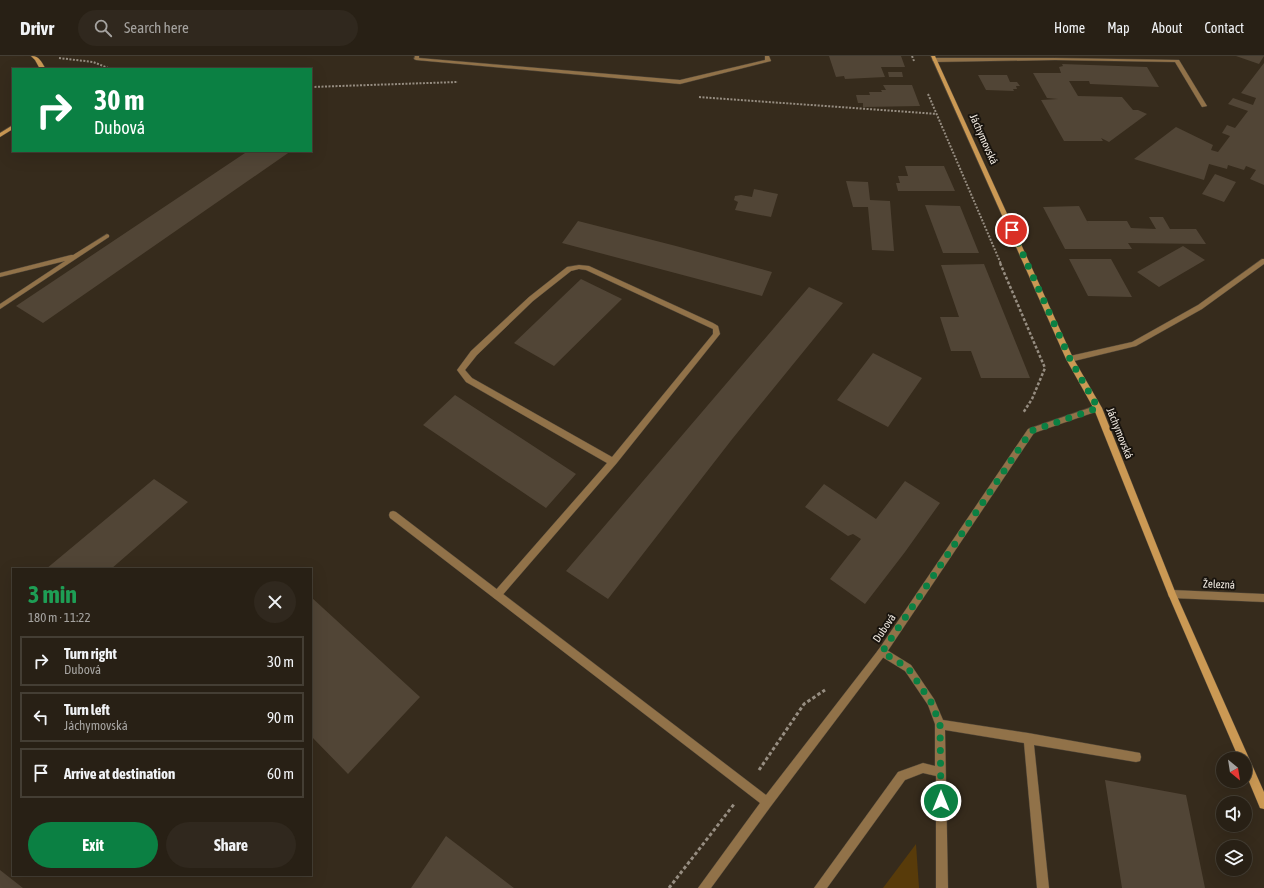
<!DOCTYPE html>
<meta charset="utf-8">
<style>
body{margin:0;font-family:"Asap Condensed",sans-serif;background:#30281e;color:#f1f3f6;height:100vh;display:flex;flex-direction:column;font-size:15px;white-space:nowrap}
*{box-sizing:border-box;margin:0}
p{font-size:13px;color:#a5a3a0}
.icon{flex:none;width:22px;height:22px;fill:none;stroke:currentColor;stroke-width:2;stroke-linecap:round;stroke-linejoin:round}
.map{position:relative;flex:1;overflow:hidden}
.panel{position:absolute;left:12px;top:512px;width:300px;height:308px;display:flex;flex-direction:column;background:#282015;border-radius:0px;box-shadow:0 4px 16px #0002,0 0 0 1px #443e34}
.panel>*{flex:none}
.guide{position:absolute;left:12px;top:12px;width:300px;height:84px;border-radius:0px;box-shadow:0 4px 16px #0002,0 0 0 1px #443e34;background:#0b8043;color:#fff;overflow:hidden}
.needle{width:26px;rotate:150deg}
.controls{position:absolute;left:1216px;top:696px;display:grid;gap:8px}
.controls a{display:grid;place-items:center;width:36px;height:36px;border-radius:50%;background:#282015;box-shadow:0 4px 16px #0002,0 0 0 1px #443e34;font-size:20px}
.pin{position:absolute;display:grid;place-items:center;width:34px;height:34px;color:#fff;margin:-17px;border:2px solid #fff;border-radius:50%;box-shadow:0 1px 4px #0007}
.me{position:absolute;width:44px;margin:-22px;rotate:0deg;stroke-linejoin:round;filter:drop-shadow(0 0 3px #0008)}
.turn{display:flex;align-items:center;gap:14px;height:84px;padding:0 16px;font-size:18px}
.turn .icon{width:52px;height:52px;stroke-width:2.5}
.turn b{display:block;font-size:28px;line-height:34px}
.round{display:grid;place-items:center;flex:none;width:42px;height:42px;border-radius:21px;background:#30281e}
.overview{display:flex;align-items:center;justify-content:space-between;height:68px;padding:0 16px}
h1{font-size:24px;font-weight:700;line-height:30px;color:#1e9e55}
.action{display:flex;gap:8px;margin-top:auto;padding:8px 16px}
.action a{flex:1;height:46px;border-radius:24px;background:#0b8043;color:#fff;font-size:16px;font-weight:700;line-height:46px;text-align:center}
.action a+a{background:#30281e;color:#f1f3f6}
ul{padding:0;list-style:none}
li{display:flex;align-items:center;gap:12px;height:50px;margin:0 8px 6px;padding:0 8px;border:2px solid #443e34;border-radius:0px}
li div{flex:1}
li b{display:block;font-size:15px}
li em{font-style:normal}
header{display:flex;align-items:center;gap:24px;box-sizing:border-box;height:56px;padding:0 20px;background:#282015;border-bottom:1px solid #443e34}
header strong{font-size:19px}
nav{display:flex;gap:22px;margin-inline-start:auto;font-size:14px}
.search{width:280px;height:36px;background:#30281e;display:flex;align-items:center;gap:10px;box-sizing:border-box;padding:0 14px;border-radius:22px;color:#a5a3a0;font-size:15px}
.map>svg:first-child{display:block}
.green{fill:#583b0a}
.building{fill:#514536}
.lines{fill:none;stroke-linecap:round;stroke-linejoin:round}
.lane-casing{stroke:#504638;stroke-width:1}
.street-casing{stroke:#504638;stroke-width:1}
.secondary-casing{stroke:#504638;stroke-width:1}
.path-far2{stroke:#968d81;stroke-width:2;stroke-dasharray:2 1.5;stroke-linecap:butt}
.path-far1{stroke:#968d81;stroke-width:2.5;stroke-dasharray:3 2;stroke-linecap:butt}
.path{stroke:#968d81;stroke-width:3;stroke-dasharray:3.5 2.5;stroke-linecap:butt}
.lane{fill:#917249;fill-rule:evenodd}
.street{fill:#917249;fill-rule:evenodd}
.secondary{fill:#cb9954;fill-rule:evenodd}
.route{stroke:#0b8043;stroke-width:7;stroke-dasharray:0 12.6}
.labels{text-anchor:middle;stroke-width:4;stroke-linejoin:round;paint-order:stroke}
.street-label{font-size:11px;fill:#f2ebe2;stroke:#19140e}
</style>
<header>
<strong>Drivr</strong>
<div class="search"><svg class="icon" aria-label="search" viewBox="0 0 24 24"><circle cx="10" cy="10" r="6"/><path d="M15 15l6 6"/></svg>Search here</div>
<nav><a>Home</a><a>Map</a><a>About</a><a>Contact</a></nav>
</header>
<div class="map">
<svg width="1264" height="832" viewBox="0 0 1264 832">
<rect width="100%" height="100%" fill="#362b1c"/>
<path class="green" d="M916 788 919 832H883Z"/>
<path class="building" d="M829 0H901L905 11H881L885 21 845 23 844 20 836 21Z
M1236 0H1264L1259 8Z
M1264 7V129L1250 123 1256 114 1246 110 1244 114 1228 109 1227 113 1209 108 1204 124 1134 103 1176 71 1213 89 1211 94 1218 96 1230 80 1222 77 1227 69 1235 72 1248 55 1228 48 1233 42 1253 49 1256 42 1241 37Z
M1062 8 1147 11 1159 31 1090 28 1089 25H1069L1078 40 1122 41 1133 54H1138L1147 58 1109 86 1101 82 1103 85H1064L1041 44 1058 43 1047 42 1033 17H1061L1059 11 1063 10Z
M888 16H902L903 21H889Z
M978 19H1007L1010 26H1017L1020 30H1016L1017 33H1013L1014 35 986 34Z
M883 29H912L920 50 863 51V47H858L856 39H870L869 36H882L881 34H886Z
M248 95H291L43 267 16 250Z
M905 110H944L955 135H898L896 127H900L898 120H908Z
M1215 118 1236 126 1224 146 1202 138Z
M846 125 868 126 870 144 890 145 894 195 872 194 868 151H853Z
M754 133 778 138 771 161 735 154 738 146 734 144 735 140 741 139 752 141Z
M925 149 960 150 979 197H943Z
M1079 150 1089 169 1087 165H1127L1131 172 1156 173 1149 161H1163L1170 173H1196L1206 188 1128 187 1132 193H1065L1043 151Z
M578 165 676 190 772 216 762 240 562 187Z
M1183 190 1205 204 1159 231 1137 216Z
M1069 203H1111L1132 241 1088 240Z
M984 208 1005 260 1030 322H981L971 295H951L940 261H959L941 209Z
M581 223 622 243 554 310 514 287Z
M809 231 843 247 733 382 608 543 566 515Z
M873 297 922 322 888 371 837 344Z
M455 339 576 418 546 452 423 369Z
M154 423 188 446 111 513H46Z
M905 425 940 447 905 496 865 548 830 523 861 483 853 478 848 480 805 451 824 428 876 463Z
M311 541 420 641 348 718 311 680Z
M1105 724 1186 739 1205 832H1122Z
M446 780 514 832H411Z
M0 814 23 832H0Z"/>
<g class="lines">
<g class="lane-casing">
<path id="lane" d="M415 0H419V2L680 24 765 4V0H769L771 5 680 28 416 4 414 3Z
M1055 2 1179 4 1207 50 1202 51 1175 6 1055 4 935 6 932 4 935 2Z
M107 178 109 179V181L0 253V248L65 205 0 221V217L71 199H73Z
M579 209 589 210 713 267 718 270 720 278 616 408 500 542 497 543 494 542 493 539 494 536 607 407 466 326 457 314 471 295 529 241 567 211ZM579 213 586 214 713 273V278L612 401 472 322 465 314 477 299 533 245 571 215Z
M882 591 911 609 934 643 943 664 1028 677 1140 697 1141 701 1140 705 1136 706 1034 689 1049 832H1037L1024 687 945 674 948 832H936V720L923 717 905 724 827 832H814L898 716 923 707 935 710V668L928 649 905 615 879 599 877 596 879 593Z"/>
</g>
<g class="street-casing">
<path id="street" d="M1262 203H1264V208L1202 253 1136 290 1070 306 1066 303 1070 300 1132 286 1198 249Z
M1098 349 1102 352 1101 354 1034 377 885 599 771 750 711 832H698L760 747 390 462 389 459 390 456 393 455 396 456 766 739 879 593 1028 373Z
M1172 534 1264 538V546L1172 542 1169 541 1168 538 1169 535Z"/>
</g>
<g class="secondary-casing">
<path id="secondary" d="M31 0C40 0 41 6 46 13H40L35 4Z
M931 0H935L1073 302 1102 352 1176 538 1264 736V753L1260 752 1245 716V703H1239L1168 538 1094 353 1066 303Z
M13 69V73L0 81V77Z"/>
</g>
<path class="path-far2" d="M912 0 914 5
M59 2 93 6 111 13
M311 31 458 26
M928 38 1001 208
M699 41 937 58"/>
<path class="path-far1" d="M1000 207 1045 312 1032 343 1023 357"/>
<path class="path" d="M759 714 804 648 825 634
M669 832 735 747"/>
<use href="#lane" class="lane"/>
<use href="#street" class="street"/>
<use href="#secondary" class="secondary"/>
</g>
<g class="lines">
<path class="route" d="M941 745 940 668 931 646 908 612 882 596 1031 375 1098 352 1070 303 1012 174"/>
</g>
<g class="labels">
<g class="street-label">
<text transform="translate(984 83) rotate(66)" y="4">Jáchymovská</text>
<text transform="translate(1120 377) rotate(68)" y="4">Jáchymovská</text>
<text transform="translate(1219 528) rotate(2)" y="4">Železná</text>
<text transform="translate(884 572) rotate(-56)" y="4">Dubová</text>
</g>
</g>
</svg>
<div class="controls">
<a><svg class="needle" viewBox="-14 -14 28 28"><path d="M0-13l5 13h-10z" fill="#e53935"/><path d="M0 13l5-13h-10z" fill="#a5a3a0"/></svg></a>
<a><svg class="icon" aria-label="sound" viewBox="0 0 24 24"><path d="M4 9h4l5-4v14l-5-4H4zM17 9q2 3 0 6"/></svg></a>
<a><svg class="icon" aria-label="layers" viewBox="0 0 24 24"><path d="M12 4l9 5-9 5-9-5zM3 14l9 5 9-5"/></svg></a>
</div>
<div class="pin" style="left:1012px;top:174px;background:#d93025"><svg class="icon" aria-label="arrive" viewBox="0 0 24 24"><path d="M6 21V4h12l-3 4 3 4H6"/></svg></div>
<svg class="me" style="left:941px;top:745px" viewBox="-20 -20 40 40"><circle r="17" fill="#0b8043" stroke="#fff" stroke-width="3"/><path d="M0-11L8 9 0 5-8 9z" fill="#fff"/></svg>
<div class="guide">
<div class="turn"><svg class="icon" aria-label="right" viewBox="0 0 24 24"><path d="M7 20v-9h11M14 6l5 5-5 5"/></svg><div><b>30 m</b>Dubová</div></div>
</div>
<section class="panel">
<div class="overview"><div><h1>3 min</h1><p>180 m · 11:22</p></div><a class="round"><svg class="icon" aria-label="close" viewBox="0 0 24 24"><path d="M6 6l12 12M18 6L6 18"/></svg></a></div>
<ul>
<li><svg class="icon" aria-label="right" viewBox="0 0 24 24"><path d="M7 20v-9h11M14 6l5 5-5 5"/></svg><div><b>Turn right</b><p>Dubová</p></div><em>30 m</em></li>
<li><svg class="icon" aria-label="left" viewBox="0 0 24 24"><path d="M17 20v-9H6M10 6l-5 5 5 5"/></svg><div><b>Turn left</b><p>Jáchymovská</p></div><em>90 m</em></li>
<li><svg class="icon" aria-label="arrive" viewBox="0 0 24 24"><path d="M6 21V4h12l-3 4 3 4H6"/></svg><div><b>Arrive at destination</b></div><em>60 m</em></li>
</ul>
<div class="action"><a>Exit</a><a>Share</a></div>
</section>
</div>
